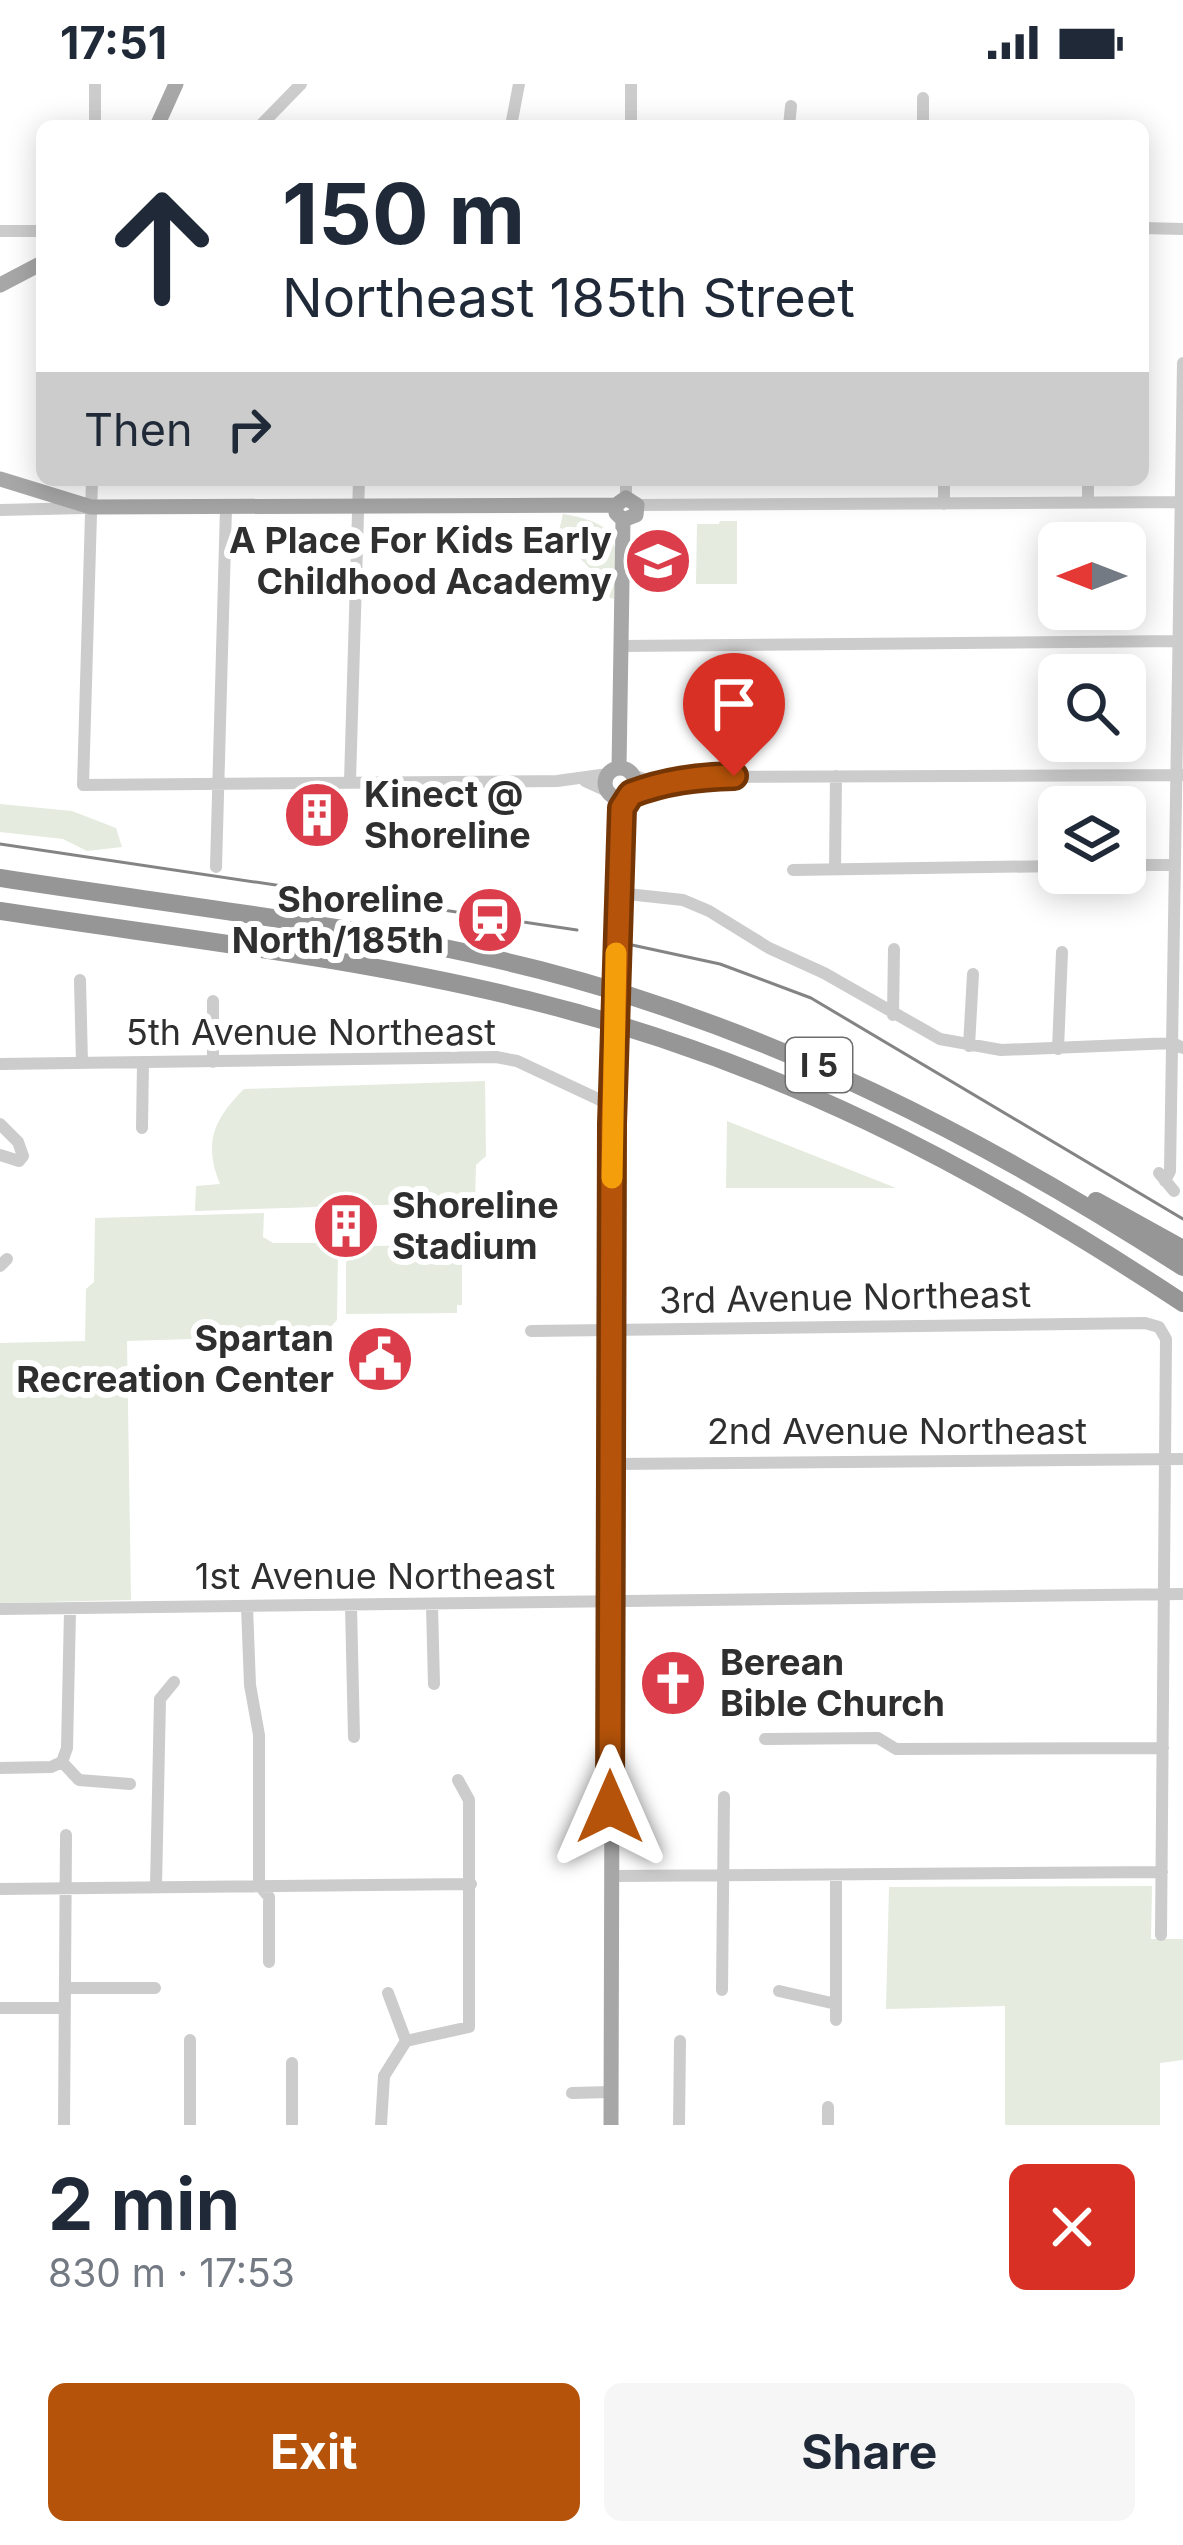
<!DOCTYPE html>
<meta charset="utf-8">
<style>
body{margin:0;font-family:Inter,sans-serif;background:#f6f6f7;color:#1f2937;height:100vh;display:flex;flex-direction:column;font-size:45px;white-space:nowrap}
*{box-sizing:border-box;margin:0}
p{font-size:39px;color:#747a83}
.icon{flex:none;width:66px;height:66px;fill:none;stroke:currentColor;stroke-width:2;stroke-linecap:round;stroke-linejoin:round}
.map{position:relative;height:2041px;overflow:hidden}
.side{display:flex;flex-direction:column;background:#fff;flex:1}
.side>*{flex:none}
.guide{position:absolute;left:36px;top:36px;width:1113px;height:366px;border-radius:18px;box-shadow:0 6px 30px #0003;background:#fff;color:#1f2937;overflow:hidden}
.needle{width:78px;rotate:270deg}
.fabs{position:absolute;left:1038px;top:438px;display:grid;gap:24px}
.fabs a{display:grid;place-items:center;width:108px;height:108px;border-radius:18px;background:#fff;box-shadow:0 6px 30px #0003;font-size:60px}
.pin{position:absolute;display:grid;place-items:center;width:102px;height:102px;color:#fff;margin:-123px -51px;border-radius:50% 50% 50% 0;rotate:-45deg;box-shadow:0 0 12px #0007}
.pin .icon{rotate:45deg}
.me{position:absolute;width:132px;margin:-66px;rotate:0deg;stroke-linejoin:round;filter:drop-shadow(0 0 9px #0008)}
.turn{display:flex;align-items:center;gap:42px;height:252px;padding:0 48px;font-size:54px}
.turn .icon{width:156px;height:156px;stroke-width:2.5}
.turn b{display:block;font-size:84px;line-height:102px}
.then{display:flex;align-items:center;height:114px;padding:0 48px;background:#0003;gap:24px;font-size:45px}
.round{display:grid;place-items:center;flex:none;width:126px;height:126px;border-radius:18px;background:#f6f6f7}
.head{display:flex;align-items:center;justify-content:space-between;height:204px;padding:0 48px}
h1{font-size:72px;font-weight:700;line-height:90px}
.button{display:flex;gap:24px;margin-top:auto;padding:24px 48px}
.button a{flex:1;height:138px;border-radius:18px;background:#b45309;color:#fff;font-size:48px;font-weight:700;line-height:138px;text-align:center}
.button a+a{background:#f6f6f7;color:#1f2937}
.status{display:flex;justify-content:space-between;align-items:center;height:84px;padding:0 60px;background:#fff;direction:ltr}
.status svg{height:33px;fill:currentColor}
.map>svg:first-child{display:block}
.green{fill:#e5ebde}
.lines{fill:none;stroke-linecap:round;stroke-linejoin:round}
.minor{stroke:#ccc;stroke-width:12}
.major{stroke:#a7a7a7;stroke-width:15}
.highway{stroke:#969696;stroke-width:18}
.tram{stroke:#848484;stroke-width:3}
.major-bridge{stroke:#a7a7a7;stroke-width:15}
.route-casing{stroke:#753606;stroke-width:30}
.route{stroke:#b45309;stroke-width:21}
.slow{stroke:#f59e0b;stroke-width:21}
.labels{text-anchor:middle;stroke-width:12;stroke-linejoin:round;paint-order:stroke}
.shield{fill:#fff;stroke:#6d6d6d;stroke-width:3}
.shield-label{font-size:33px;font-weight:bold;fill:#2f2f2f}
.poi-label{font-size:36px;font-weight:bold;fill:#2f2f2f;stroke:#fff;text-anchor:end}
.street-label{font-size:36px;fill:#2f2f2f;stroke:#fff}
</style>
<div class="status"><b>17:51</b><svg viewBox="0 0 49 12"><path d="M0 12V9h3v3zM5 12V6h3v6zM10 12V3h3v9zM15 12V0h3v12zM26 1h20v11H26zM47 4h2v5h-2z"/></svg></div>
<div class="map">
<svg width="1183" height="2041" viewBox="0 0 1183 2041">
<rect width="100%" height="100%" fill="#fff"/>
<path class="green" d="M563 430C624 440 617 459 614 515L599 510 595 490 558 451Z
M720 437H737V500H696L697 440H719Z
M0 720 72 727 116 744 122 763 87 767 63 755 0 748Z
M485 997 486 1072 476 1081 475 1118 195 1127 196 1102 220 1100C203 1059 214 1035 244 1005Z
M727 1037 896 1104H726Z
M264 1129 263 1153 273 1159H319L320 1162 338 1168 337 1236 323 1251 127 1257 131 1516 0 1519V1259L85 1257 86 1205 94 1198 95 1134Z
M462 1161V1221H457V1229L346 1230V1178L369 1162Z
M1152 1802 1151 1855H1183V1976L1160 1979V2041H1005V1922L886 1925 889 1803Z"/>
<g class="lines">
<path class="minor" d="M923 14V42
M95 42V0
M260 42 301 0
M511 42 519 0
M631 42V0
M789 42 791 22
M1143 144 1183 145
M0 147H42
M92 396 83 701 557 697 608 690
M1088 396V419
M626 414V396
M944 420V396
M637 421 1183 418
M0 426 84 424
M622 562 1179 557
M632 691 650 697 696 693 1182 691
M350 697 359 396
M585 697 607 707
M631 710 657 705 674 696
M1125 781H1175
M216 783 226 424
M835 785 836 692
M793 786 1059 782
M618 809 683 816 709 827 769 864 824 889 940 955 1001 966 1173 959 1183 964
M80 896 82 979
M213 917V978
M893 931 894 865
M969 962 973 890
M1058 965 1062 868
M0 980 496 973 517 977 613 1022
M0 1040 18 1058 23 1072 19 1077 0 1071
M142 1044 143 978
M1159 1089 1174 1107
M1165 1097 1170 1087 1183 279
M0 1182 7 1175
M531 1247 1145 1239 1159 1243 1166 1255 1161 1851
M612 1380 1183 1375
M351 1522 354 1653
M432 1522 434 1600
M247 1523 250 1601 259 1651V1801L269 1813V1878
M0 1525 1183 1510
M70 1527 67 1664 62 1678 79 1696 130 1700
M765 1655 878 1654 896 1665 1163 1664
M0 1684 51 1683 62 1678
M611 1792 1162 1788
M156 1802 160 1615 174 1598
M0 1805 471 1800
M66 1904H155
M722 1906 724 1713
M779 1907 836 1920
M388 1909 406 1957
M0 1924H65
M836 1936V1792
M406 1957 469 1943V1716L458 1696
M292 1979V2041
M572 2009 611 2008
M828 2023V2041
M64 2041 66 1751
M190 2041V1956
M381 2041 384 1992 406 1957
M679 2041 680 1957"/>
<path class="major" d="M157 42 176 0
M0 201 42 179
M0 395 91 423 616 421
M616 421V429L623 436 619 684
M616 421 626 414 637 421 636 431 623 436
M605 699a15 15 0 1 1 30 0a15 15 0 1 1-30 0Z
M616 870C617 834 612 742 627 713
M611 2041 614 964"/>
<path class="highway" d="M0 794C179 822 364 841 540 886 773 946 982 1053 1183 1183
M0 827C176 854 355 873 528 916 773 976 974 1081 1183 1219
M1096 1117 1183 1165"/>
<path class="tram" d="M0 760 577 846
M632 861 720 880 811 914 1183 1135"/>
<path class="major-bridge" d="M614 964 616 870"/>
</g>
<g class="lines">
<g class="route-casing">
<path id="route" d="M610 1723 612 1040 622 724 631 710C665 697 697 693 734 692"/>
</g>
<use href="#route" class="route"/>
<path class="slow" d="M612 1094 616 869"/>
</g>
<defs>
<g id="school-disc" transform="scale(3.45)"><circle r="9.5" fill="#db3d4a" stroke="#fff"/><path d="M0-5L7-2L0 1L-7-2ZM-4 1L0 2.5L4 1V4Q0 6-4 4Z" fill="#fff"/></g>
<g id="building-disc" transform="scale(3.45)"><circle r="9.5" fill="#db3d4a" stroke="#fff"/><path d="M-4-6H4V6H1V3H-1V6H-4ZM-2.5-4.3h1.7v1.8h-1.7ZM.8-4.3h1.7v1.8H.8ZM-2.5-1h1.7V.8h-1.7ZM.8-1h1.7V.8H.8Z" fill="#fff"/></g>
<g id="station-disc" transform="scale(3.45)"><circle r="9.5" fill="#db3d4a" stroke="#fff"/><path d="M-3-6H3Q5-6 5-4V2Q5 4 3 4L4.5 6H3L1.5 4h-3L-3 6H-4.5L-3 4Q-5 4-5 2V-4Q-5-6-3-6ZM-3.5-4v3h7v-3ZM-3.5 1v1.5H-2V1ZM2 1v1.5H3.5V1Z" fill="#fff"/></g>
<g id="civic-disc" transform="scale(3.45)"><circle r="9.5" fill="#db3d4a" stroke="#fff"/><path d="M-.6-6.5H3V-4.5H.6V-3L4-1V1h2V6H-6V1h2V-1L-.6-3ZM-1.2 2.5V6h2.4V2.5Z" fill="#fff"/></g>
<g id="church-disc" transform="scale(3.45)"><circle r="9.5" fill="#db3d4a" stroke="#fff"/><path d="M-1.2-6h2.4v3.5h3.3v2.4h-3.3V6h-2.4V-.1h-3.3v-2.4h3.3Z" fill="#fff"/></g>
</defs>
<g fill-rule="evenodd">
<use href="#school-disc" x="658" y="477"/>
<use href="#building-disc" x="317" y="731"/>
<use href="#station-disc" x="490" y="836"/>
<use href="#building-disc" x="346" y="1142"/>
<use href="#civic-disc" x="380" y="1275"/>
<use href="#church-disc" x="673" y="1599"/>
</g>
<g class="labels">
<rect class="shield" x="786" y="954" width="66" height="54" rx="9"/>
<g class="shield-label">
<text x="819" y="993">I 5</text>
</g>
<g class="poi-label">
<text x="612" y="469">A Place For Kids Early<tspan x="612" dy="41">Childhood Academy</tspan></text>
<text x="364" y="723" text-anchor="start">Kinect @<tspan x="364" dy="41">Shoreline</tspan></text>
<text x="444" y="828">Shoreline<tspan x="444" dy="41">North/185th</tspan></text>
<text x="392" y="1134" text-anchor="start">Shoreline<tspan x="392" dy="41">Stadium</tspan></text>
<text x="334" y="1267">Spartan<tspan x="334" dy="41">Recreation Center</tspan></text>
<text x="720" y="1591" text-anchor="start">Berean<tspan x="720" dy="41">Bible Church</tspan></text>
</g>
<g class="street-label">
<text x="311" y="961">5th Avenue Northeast</text>
<text transform="translate(845 1213) rotate(-1)" y="13">3rd Avenue Northeast</text>
<text x="897" y="1360">2nd Avenue Northeast</text>
<text x="375" y="1505">1st Avenue Northeast</text>
</g>
</g>
</svg>
<div class="fabs">
<a><svg class="needle" viewBox="-14 -14 28 28"><path d="M0-13l5 13h-10z" fill="#e53935"/><path d="M0 13l5-13h-10z" fill="#747a83"/></svg></a>
<a><svg class="icon" aria-label="search" viewBox="0 0 24 24"><circle cx="10" cy="10" r="6"/><path d="M15 15l6 6"/></svg></a>
<a><svg class="icon" aria-label="layers" viewBox="0 0 24 24"><path d="M12 4l9 5-9 5-9-5zM3 14l9 5 9-5"/></svg></a>
</div>
<div class="pin" style="left:734px;top:692px;background:#d93025"><svg class="icon" aria-label="arrive" viewBox="0 0 24 24"><path d="M6 21V4h12l-3 4 3 4H6"/></svg></div>
<svg class="me" style="left:610px;top:1723px" viewBox="-20 -20 40 40"><path d="M0-17L14 15 0 8-14 15z" fill="#b45309" stroke="#fff" stroke-width="4"/></svg>
<div class="guide">
<div class="turn"><svg class="icon" aria-label="ahead" viewBox="0 0 24 24"><path d="M12 20V5M6 11l6-6 6 6"/></svg><div><b>150 m</b>Northeast 185th Street</div></div>
<div class="then">Then<svg class="icon" aria-label="right" viewBox="0 0 24 24"><path d="M7 20v-9h11M14 6l5 5-5 5"/></svg></div>
</div>
</div>
<section class="side">
<div class="head"><div><h1>2 min</h1><p>830 m · 17:53</p></div><a class="round" style="background:#d93025;color:#fff"><svg class="icon" aria-label="close" viewBox="0 0 24 24"><path d="M6 6l12 12M18 6L6 18"/></svg></a></div>
<div class="button"><a>Exit</a><a>Share</a></div>
</section>
